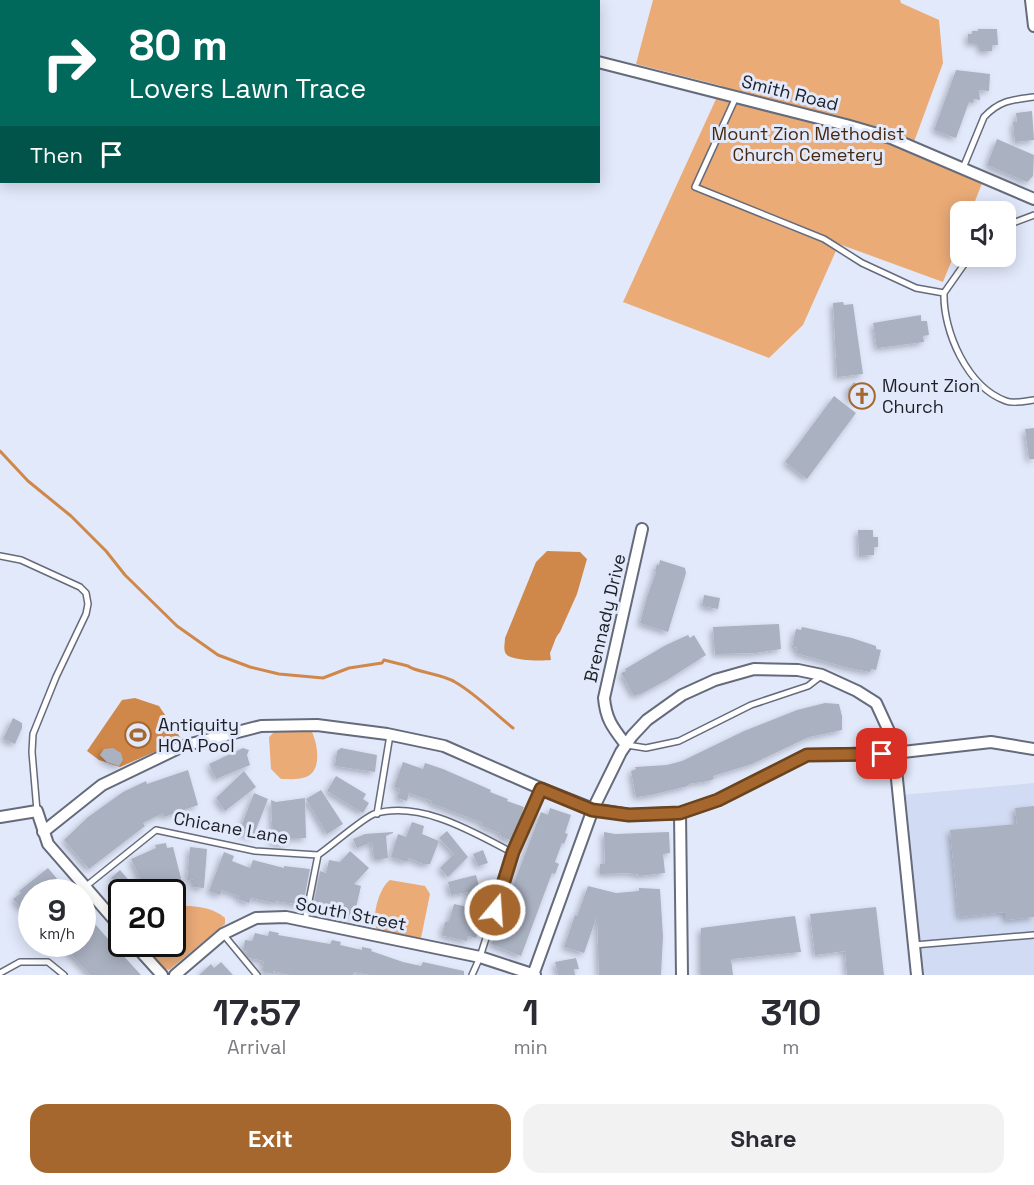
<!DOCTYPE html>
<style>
body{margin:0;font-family:"Space Grotesk",sans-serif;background:#f2f2f3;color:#2b2b33;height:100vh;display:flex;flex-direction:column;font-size:22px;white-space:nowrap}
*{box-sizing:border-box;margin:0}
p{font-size:20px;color:#7c7c81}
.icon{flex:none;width:33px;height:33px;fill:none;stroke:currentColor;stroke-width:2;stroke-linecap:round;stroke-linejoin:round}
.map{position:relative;height:975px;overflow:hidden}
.side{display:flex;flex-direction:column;background:#fff;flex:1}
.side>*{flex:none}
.hud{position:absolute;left:0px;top:0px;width:600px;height:183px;box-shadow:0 3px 15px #0003;background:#00695c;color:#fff;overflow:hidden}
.tools{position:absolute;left:950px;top:201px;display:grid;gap:12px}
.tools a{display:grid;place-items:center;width:66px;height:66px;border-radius:12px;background:#fff;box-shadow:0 3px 15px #0003;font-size:30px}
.speed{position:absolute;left:18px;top:879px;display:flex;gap:12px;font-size:30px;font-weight:700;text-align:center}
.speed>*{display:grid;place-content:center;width:78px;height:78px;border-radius:50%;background:#fff;box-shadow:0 3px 15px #0003;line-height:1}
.speed small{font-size:15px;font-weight:400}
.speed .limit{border:3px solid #111;border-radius:9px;background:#fff;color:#111}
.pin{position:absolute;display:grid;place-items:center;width:51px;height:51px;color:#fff;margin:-26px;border-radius:12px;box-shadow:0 3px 9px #0006}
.me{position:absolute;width:66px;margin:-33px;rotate:18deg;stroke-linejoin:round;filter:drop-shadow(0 0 4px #0008)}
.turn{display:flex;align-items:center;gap:21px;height:126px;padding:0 30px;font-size:27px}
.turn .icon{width:78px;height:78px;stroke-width:2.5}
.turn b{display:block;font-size:42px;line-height:51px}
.then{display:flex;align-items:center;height:57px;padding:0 30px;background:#0003;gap:12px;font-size:22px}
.eta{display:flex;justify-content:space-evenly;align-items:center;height:102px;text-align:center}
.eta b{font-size:36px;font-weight:700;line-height:42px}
.button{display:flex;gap:12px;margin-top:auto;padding:12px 30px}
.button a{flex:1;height:69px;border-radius:18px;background:#a5672d;color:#fff;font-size:24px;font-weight:700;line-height:69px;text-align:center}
.button a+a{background:#f2f2f3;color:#2b2b33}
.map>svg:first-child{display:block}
.built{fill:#d1dbf3}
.green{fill:#eaab77}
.water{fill:#d0884a}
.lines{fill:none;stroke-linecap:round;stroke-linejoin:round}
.stream{stroke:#d0884a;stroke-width:3}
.building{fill:#aab1c1;filter:url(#shadow)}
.service-casing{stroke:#656b7a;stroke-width:8}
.minor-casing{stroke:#656b7a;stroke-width:14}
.service{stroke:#fff;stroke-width:5}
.minor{stroke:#fff;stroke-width:10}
.route-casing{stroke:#6b431d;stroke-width:15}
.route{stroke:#a5672d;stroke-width:10}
.labels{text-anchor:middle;stroke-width:6;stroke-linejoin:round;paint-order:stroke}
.street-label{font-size:18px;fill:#1d2026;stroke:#e2e9fb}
.park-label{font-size:18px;fill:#46280e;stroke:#e2e9fb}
.poi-label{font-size:18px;fill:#1d2026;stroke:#e2e9fb;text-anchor:start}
</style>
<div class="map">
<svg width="1034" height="975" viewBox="0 0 1034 975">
<defs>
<filter id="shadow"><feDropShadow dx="-3" dy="3" stdDeviation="3" flood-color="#0004"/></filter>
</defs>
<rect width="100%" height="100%" fill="#e2e9fb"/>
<path class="built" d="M1034 783V975H923L902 795Z"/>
<path class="green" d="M653 0H900L901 3 939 20 943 63 911 150 983 181 971 211 960 212V240L943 282 839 244 803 325 769 358 623 302 722 86 636 64Z
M283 730H308L312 732C318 745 322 771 306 777 298 780 289 779 281 779L271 769 269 737 274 732Z
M390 880 425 886 430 894 421 938 377 930C371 917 379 888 390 880Z
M184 906C198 906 214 908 225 918V924L169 970 163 968 142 944H172L173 908Z"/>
<path class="water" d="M547 551 580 552 587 559 577 594 560 632C554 639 554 645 550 653L551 660C542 661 511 661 506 654 503 650 505 643 505 638L536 562Z
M135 698 159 706 182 740 120 767 99 760 87 751 122 700Z"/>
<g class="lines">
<path class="stream" d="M0 451 28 481 71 516 106 551 125 575 177 626 218 655 250 667 279 674 323 678 349 668 382 663 384 660 408 666C415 672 443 674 455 682 476 694 494 713 513 728"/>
</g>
<path class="building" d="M978 29H997L998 45H992V51H980V43H968V34H972V31H978Z
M956 70 990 74 989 91 979 90 980 100 974 99 973 103 969 102 956 138 934 130Z
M1032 111 1034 140 1015 142 1013 122H1017L1016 113Z
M997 139 1034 155 1033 176 1027 182 987 165Z
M843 302 844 305 853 304 863 374 837 377 833 303Z
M921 315V321H927L929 335 923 336 924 342 877 348 873 323Z
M854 382 862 388V394L859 399 849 400 848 389Z
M834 396 856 413 807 479 785 462Z
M1034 428V459H1029L1025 429Z
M858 530H873V537H878V547H874V555L859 556Z
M660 560 685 568 686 573 668 632 640 623 647 597 656 572 655 571 657 564 659 565Z
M704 595 720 598 718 609 702 606Z
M779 624 781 649 755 653 715 654 713 627Z
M802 627 852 638 876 646V649L881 650 876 670 871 669 870 672 845 667 796 653 797 647 792 648 796 629 801 630Z
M688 635 690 638 694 635 706 655 667 680 639 695V694L634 696 621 673 626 671 625 669 666 645Z
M825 703 839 704 842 716V730L809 737 752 764 713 776 714 779 708 781 688 784V786L651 795 636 797 631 771 636 769 635 767 667 765 682 761 744 731 797 710Z
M13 718 22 723V728L15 744 3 739Z
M113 748 121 753 123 760 119 766 107 762 100 755 104 749Z
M243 748 249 750 247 755 250 765 216 779 209 764Z
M341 748 377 755 375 772 335 766 337 751Z
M403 762 423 769 425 763 443 769 491 790 490 792 508 799 507 801 524 807 513 841 501 837 500 833 482 826 483 823 431 803 432 801 409 793 407 801 397 798 400 789 394 787Z
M188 770 198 805 164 817 163 813 143 823 145 826 89 869 64 840 88 817 123 792 146 781 147 784Z
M244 771 256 787 225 811 216 798Z
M336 776 366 794 363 799 369 803 363 813 327 791Z
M321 790 343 824 327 834 306 799Z
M254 793 268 799 253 837 239 832Z
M305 798 306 838H288V843L273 844 271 800 276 802Z
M1034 806V917L1005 920V912L959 917 950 830 1017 824 1015 808Z
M550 808 571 815 565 833 568 834 564 844 562 843 555 862 559 864 555 874 552 873 521 956 491 944 541 812 548 815Z
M412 822 424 826 422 834 439 841 430 864H423L409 858 407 862 391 857 398 834 406 837Z
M447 831 468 857 448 877 440 868 454 854 439 838Z
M393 832V833L386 836 388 858 381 859H374L372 842 357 848 353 839 365 834Z
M604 832 615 834 669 832 670 853 663 854 665 873 639 876 638 874 633 875 632 873 600 874V864H605Z
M166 843 167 848 173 847 182 882 162 887 154 892H146L131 859 156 848 155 845Z
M190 847 207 849 204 888 193 887V879L187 881Z
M483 850 488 863 478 866 473 854Z
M350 851 369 868 354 884 361 886 355 912H354L353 917 313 907 320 871 326 873 329 860 340 862Z
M224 852 234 856 232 861 250 868 253 860 284 868V866L310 869 303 905 275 901V903L251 898 249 903 238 899 239 896 222 890 220 895 209 891Z
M48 868 68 892H32V901L22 909 13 899 21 893 19 891Z
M120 870 139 892H116L111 886 115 882 111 878Z
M476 875 480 890 451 895 448 882Z
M588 886 616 893 639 891V888L660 889 663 936 661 975H599L597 916 584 953 564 947 575 915 577 916Z
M484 889 490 890 489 893 493 895 489 906 486 905 476 938 468 936 467 941 444 936V934H442L445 922 449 921 454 904 477 909Z
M876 907 884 975H847L845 951 815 955 810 914Z
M82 909 108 939 141 975H90L78 962 62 944H82Z
M795 916 801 952 731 959 733 975H701V928Z
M269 931 279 933 278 935 330 944 332 940 341 942 340 945 362 950V947L372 949 371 951 403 962 421 966 423 962 464 971V975H370L354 972 353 975H290L273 971V974L262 971 264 961 249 958 246 955 247 952 243 950 245 940 252 941 255 933 268 936Z
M576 958 579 969H574L575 975H558L555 962Z
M221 962 233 975H199L211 964 214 968Z"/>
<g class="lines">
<g class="service-casing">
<path id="service" d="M736 97 695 187 824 239 862 263 916 288 944 293
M963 168 984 117C1000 100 1012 100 1034 97
M1005 226 1034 215
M970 256 944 293C943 331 967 387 1006 401 1013 404 1026 401 1034 400
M0 556 21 560 80 587 86 593 88 604 86 614 56 677 33 734 32 752 37 811
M627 745 646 748 679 741 751 705 808 686 821 676
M377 814 390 735
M85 887 156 830 255 851 318 855C330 847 363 818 374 814 420 800 473 832 513 853
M305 921 318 855
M223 934 257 975
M914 945 1034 935
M0 973 20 962H48L64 975
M472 975 480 957 513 853 541 789"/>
</g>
<g class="minor-casing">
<path id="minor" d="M414 0 418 2
M1031 0 1034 26
M598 62 846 125 891 138 1034 199
M626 745C613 728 606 720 604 698L642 529
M680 813 682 975
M0 817 37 811 48 844 122 929
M43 832 102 785 183 746 261 726 317 725 387 734 444 746 535 786 593 809 629 815 680 813 718 800 807 755 894 753 991 742 1034 749
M134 944 162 975
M175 975 223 934 256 918 286 917 480 957 535 975
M533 975 593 809 621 752 632 736 647 720 682 695 715 680 754 669 798 670 822 675 857 691 876 703 893 740 917 975"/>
</g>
<use href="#service" class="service"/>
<use href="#minor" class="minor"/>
</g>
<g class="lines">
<g class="route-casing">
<path id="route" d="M495 910 513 852 541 789 592 810 629 815 680 813 718 800 807 755 882 754"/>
</g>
<use href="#route" class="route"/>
</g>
<defs>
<g id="church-ring" transform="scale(1.35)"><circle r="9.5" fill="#e2e9fb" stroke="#a5672d" stroke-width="1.5"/><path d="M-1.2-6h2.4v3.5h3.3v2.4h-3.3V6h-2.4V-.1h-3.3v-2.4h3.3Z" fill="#a5672d"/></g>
<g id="stadium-ring" transform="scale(1.35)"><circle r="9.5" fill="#e2e9fb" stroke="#a5672d" stroke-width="1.5"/><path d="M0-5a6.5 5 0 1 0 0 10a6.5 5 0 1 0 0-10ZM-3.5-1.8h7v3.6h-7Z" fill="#a5672d"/></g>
</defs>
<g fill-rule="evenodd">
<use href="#church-ring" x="862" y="396"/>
<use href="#stadium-ring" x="138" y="735"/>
</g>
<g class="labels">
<g class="street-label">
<text transform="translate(790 93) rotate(14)" y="6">Smith Road</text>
<text transform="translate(605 618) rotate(-77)" y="6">Brennady Drive</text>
<text transform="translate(231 828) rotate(10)" y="6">Chicane Lane</text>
<text transform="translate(351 914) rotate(11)" y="6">South Street</text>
</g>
<g class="park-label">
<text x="808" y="140">Mount Zion Methodist<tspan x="808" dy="21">Church Cemetery</tspan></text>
</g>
<g class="poi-label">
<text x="882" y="392">Mount Zion<tspan x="882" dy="21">Church</tspan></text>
<text x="158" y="731">Antiquity<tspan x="158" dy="21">HOA Pool</tspan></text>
</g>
</g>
</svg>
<div class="tools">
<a><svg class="icon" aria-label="sound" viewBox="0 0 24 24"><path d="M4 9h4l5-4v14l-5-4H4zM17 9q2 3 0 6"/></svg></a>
</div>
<div class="speed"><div>9<small>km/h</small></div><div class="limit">20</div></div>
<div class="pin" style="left:882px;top:754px;background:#d93025"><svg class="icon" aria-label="arrive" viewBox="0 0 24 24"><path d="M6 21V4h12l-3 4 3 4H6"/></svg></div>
<svg class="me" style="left:495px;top:910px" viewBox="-20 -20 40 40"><circle r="17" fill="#a5672d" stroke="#fff" stroke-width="3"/><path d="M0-11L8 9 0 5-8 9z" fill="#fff"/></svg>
<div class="hud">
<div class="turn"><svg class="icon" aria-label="right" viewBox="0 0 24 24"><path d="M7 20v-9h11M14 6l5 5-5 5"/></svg><div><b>80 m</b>Lovers Lawn Trace</div></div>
<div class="then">Then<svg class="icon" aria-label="arrive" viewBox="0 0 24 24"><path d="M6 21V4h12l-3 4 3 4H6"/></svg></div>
</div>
</div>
<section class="side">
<div class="eta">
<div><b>17:57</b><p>Arrival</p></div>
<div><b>1</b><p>min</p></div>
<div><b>310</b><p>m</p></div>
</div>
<div class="button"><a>Exit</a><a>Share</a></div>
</section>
